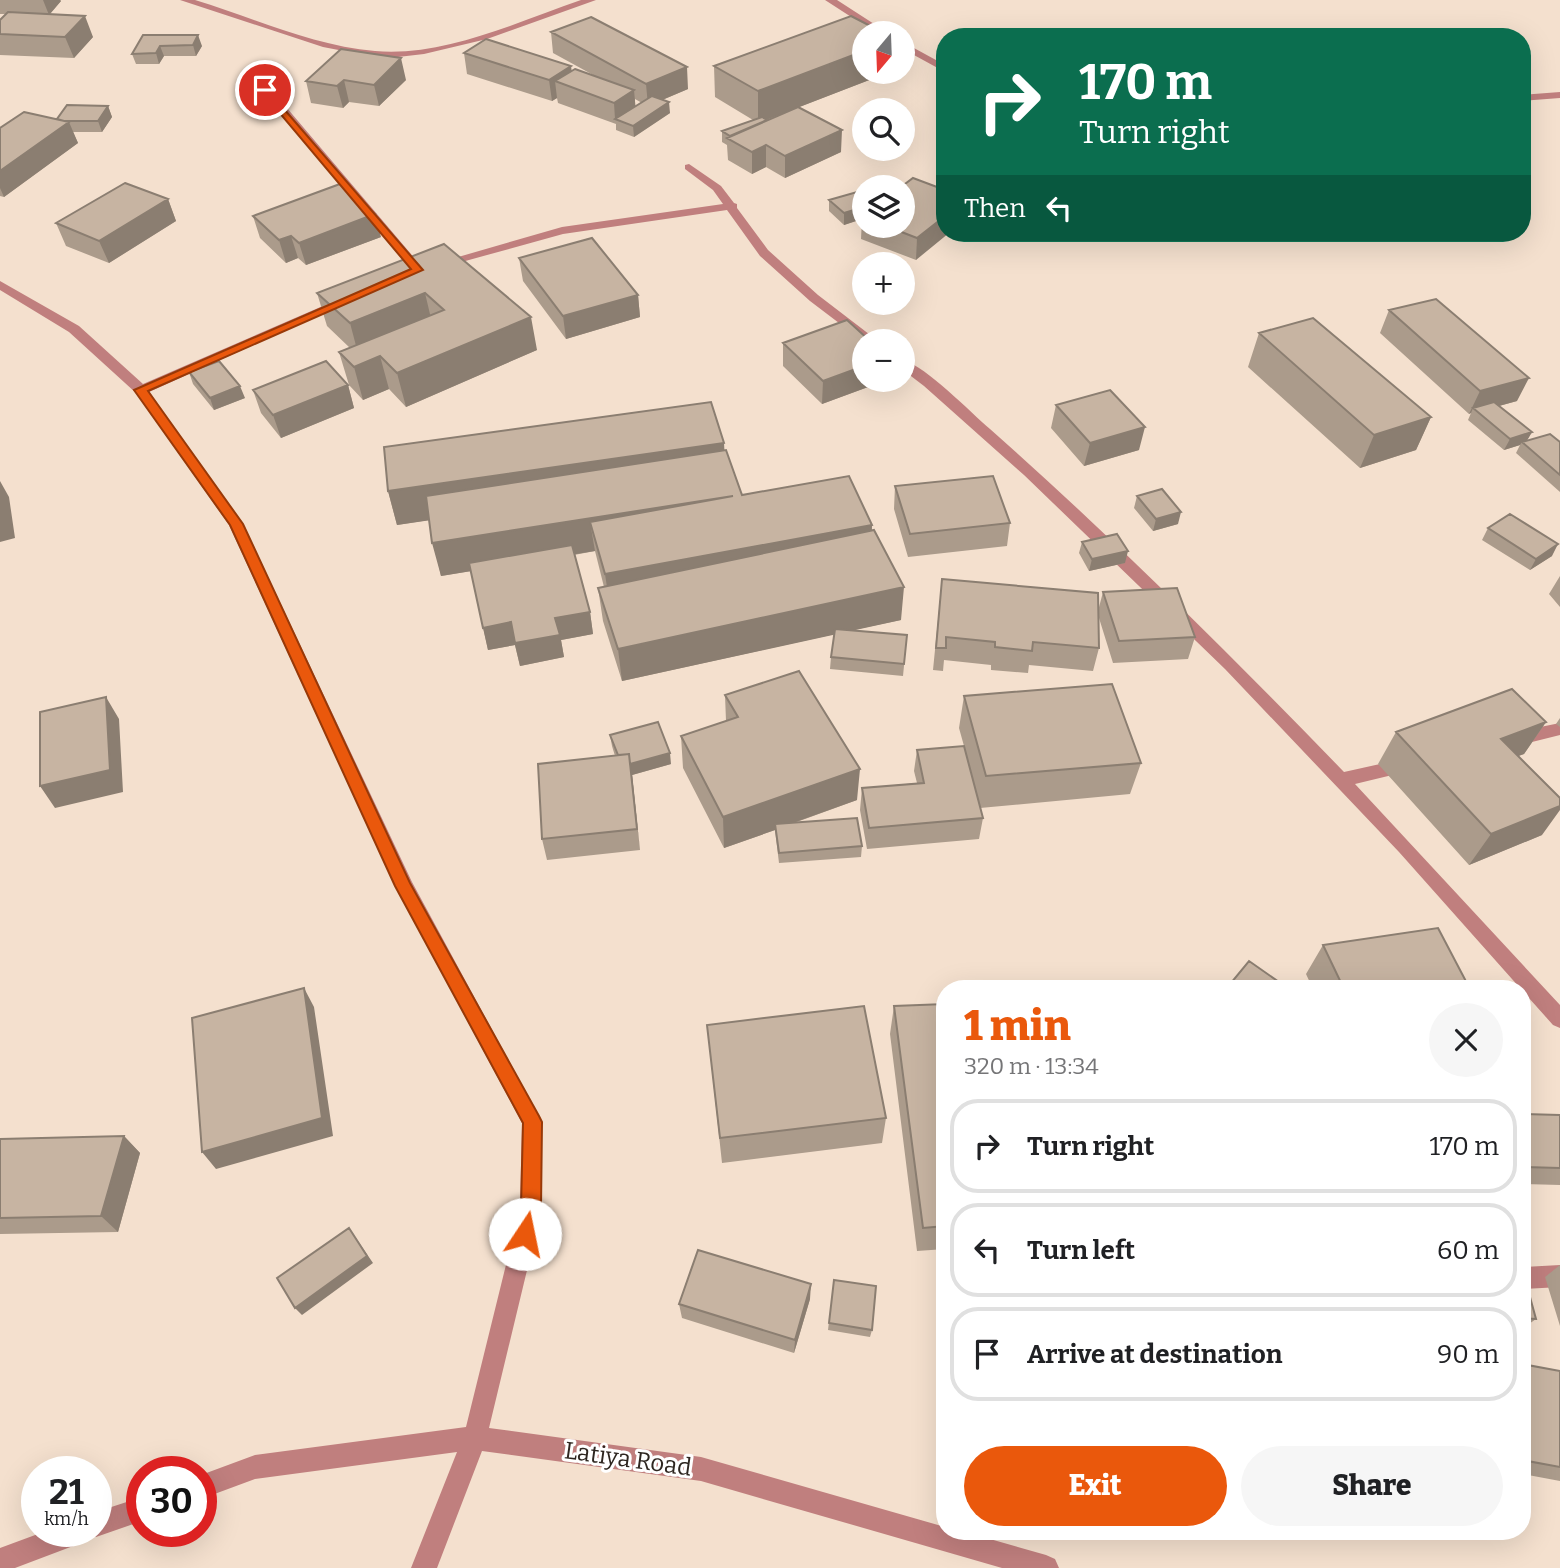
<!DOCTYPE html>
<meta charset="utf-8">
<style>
body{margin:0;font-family:Bitter,serif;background:#f6f6f6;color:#202124;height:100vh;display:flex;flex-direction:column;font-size:26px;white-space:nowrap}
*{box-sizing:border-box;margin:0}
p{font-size:23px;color:#757577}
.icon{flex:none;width:38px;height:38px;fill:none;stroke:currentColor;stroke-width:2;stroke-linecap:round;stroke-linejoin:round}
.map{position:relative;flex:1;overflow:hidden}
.drawer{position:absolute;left:936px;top:980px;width:595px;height:560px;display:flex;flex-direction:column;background:#fff;border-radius:28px;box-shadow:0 7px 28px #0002}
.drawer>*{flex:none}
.banner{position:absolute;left:936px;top:28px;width:595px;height:214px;border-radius:28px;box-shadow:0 7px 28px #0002;background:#0b6e4f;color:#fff;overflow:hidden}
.needle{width:46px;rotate:199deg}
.tools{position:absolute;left:852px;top:21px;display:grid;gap:14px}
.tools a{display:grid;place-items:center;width:63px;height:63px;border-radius:50%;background:#fff;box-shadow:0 7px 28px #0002;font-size:35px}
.speed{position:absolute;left:21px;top:1456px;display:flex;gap:14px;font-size:35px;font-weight:700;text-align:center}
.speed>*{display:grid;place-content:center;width:91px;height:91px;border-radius:50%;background:#fff;box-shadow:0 7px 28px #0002;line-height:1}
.speed small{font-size:18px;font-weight:400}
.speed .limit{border:10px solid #d22;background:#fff;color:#111}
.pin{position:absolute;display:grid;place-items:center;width:60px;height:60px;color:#fff;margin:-30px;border:4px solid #fff;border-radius:50%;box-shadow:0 2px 7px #0007}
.me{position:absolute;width:77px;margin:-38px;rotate:11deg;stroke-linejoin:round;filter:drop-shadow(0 0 5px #0008)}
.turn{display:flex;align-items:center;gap:24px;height:147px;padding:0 28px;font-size:32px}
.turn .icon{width:91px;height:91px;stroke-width:2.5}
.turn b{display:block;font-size:49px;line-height:60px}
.then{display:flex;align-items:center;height:66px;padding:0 28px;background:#0003;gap:14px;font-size:26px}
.round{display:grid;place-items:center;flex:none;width:74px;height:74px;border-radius:37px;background:#f6f6f6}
.head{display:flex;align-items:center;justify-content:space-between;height:119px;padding:0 28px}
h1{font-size:42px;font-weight:800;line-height:52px;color:#ea580c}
.action{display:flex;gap:14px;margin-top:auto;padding:14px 28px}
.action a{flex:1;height:80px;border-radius:42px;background:#ea580c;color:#fff;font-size:28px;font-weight:800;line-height:80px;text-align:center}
.action a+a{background:#f6f6f6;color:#202124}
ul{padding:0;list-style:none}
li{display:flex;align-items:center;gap:21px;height:94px;margin:0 14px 10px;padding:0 14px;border:4px solid #e0e0e0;border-radius:28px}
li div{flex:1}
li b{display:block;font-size:26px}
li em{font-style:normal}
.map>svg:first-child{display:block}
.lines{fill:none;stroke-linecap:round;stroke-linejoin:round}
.minor{fill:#c07f7e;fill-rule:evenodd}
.wall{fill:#ab9b8b;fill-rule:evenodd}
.shaded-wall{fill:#8b7e71}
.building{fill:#c7b4a2;stroke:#8b7e71;stroke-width:2}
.route{fill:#ea580c;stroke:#983908;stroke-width:2}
.labels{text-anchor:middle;stroke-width:6;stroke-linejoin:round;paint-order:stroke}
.near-street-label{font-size:24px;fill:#2e2620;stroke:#fff}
</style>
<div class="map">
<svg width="1560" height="1568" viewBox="0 0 1560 1568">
<rect width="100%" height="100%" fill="#f4e0ce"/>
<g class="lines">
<path class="minor" d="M180 0H195C254 18 313 46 375 51 444 57 517 22 581 0H596L487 39 424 54 398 57H375L323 47Z
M825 0H837L888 33H876Z
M903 42 945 65V72L903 49Z
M245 68H253L422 267V273H414L245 72Z
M1560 92V98L1522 101V95Z
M689 164 721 186 734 203 737 204V208L768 250 818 295 878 341 864 342 810 301 760 256 727 210 563 234 440 268 434 264 562 227 723 204 713 190 685 169V165Z
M0 281 79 326 143 384 339 299H347L349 302 149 392 243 524 412 882 542 1122V1208L489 1428 701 1457 945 1527V1531H962L1046 1555 1055 1559 1059 1568H1002L701 1481 482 1451 437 1568H411L457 1452 255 1479 201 1499V1475L255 1455 466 1427 520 1208 522 1123 395 886 229 525 136 393 69 332 0 290Z
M903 360C927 367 970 412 990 429 1113 538 1230 654 1344 772L1407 758 1413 760 1416 765 1413 770 1355 784 1560 1005V1028L1553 1025 1399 852 1225 669 1024 475 924 386 903 370Z
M1560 723V735L1516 746 1510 744 1507 739 1510 734 1516 732Z
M1560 1265V1287L1522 1289V1267Z
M142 1497V1521L96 1537 91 1535 89 1540 15 1568H0V1548L46 1531H96V1512Z"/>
</g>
<path class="wall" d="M0 0H60L61 1 50 14 93 37 74 58 0 55V20L6 14H0Z
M551 32 688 89 662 100 670 113 634 137 616 130V124L558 103 557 98 552 101 467 74 464 53 595 76 553 53ZM635 99 642 103 635 107Z
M143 35 202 46 196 56H164L159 64H136L132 54Z
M714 66 864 72H890L799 107 841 152 785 178 766 167 752 174 728 160 727 145 722 142V131L753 120 715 97Z
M406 80 379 106 349 102 343 108 311 103 306 81Z
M108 106 112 117 102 132H73L78 143 4 197 0 196V128L57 119Z
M903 186 945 190 916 260 861 239 862 219 844 225 829 211V200L864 190V226H903Z
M168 199 176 221 109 263 66 246 56 223Z
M253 216 381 237 306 265 298 258 286 263 260 238Z
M961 233H994L984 241Z
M444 244 537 350 406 407 389 389 363 400 349 385 339 352 350 348 327 326 317 293Z
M519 258 638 295 640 317 566 339 523 281Z
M1389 310 1517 401 1499 406 1532 432 1527 440 1560 442V492L1516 453 1520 445 1504 450 1468 420 1471 413 1469 414 1380 333Z
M1259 333 1431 417 1416 450 1360 468 1248 367Z
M783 343 864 380H887L822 404 783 366Z
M189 372 245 398 214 410 193 384Z
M348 385 354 408 281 438 261 413 253 390Z
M1056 405 1139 450 1084 466 1051 428Z
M724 450 742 495 872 525V531L901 620 853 630 907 635 903 676 830 669 831 657 835 634 622 681 603 621 598 588 604 587 595 551 574 555 590 612 593 634 561 640 564 657 520 666 515 645 488 650 471 571 441 576 429 520 397 525 388 491Z
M895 486 1010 523 1007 546 908 557 894 509Z
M1137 496 1178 524 1153 531 1134 508Z
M1488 528 1552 556 1530 570 1482 540Z
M1082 542 1125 563 1089 571 1079 553Z
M1560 576V607L1549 594Z
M942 579 1098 611 1103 592 1195 637 1188 659 1113 663 1099 618V648L1093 671 1029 665 1028 673 991 670V665L944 660 943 671 933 670Z
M725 695 857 800 794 823 862 846 861 857 779 863 775 830 724 848 683 768 681 736 726 721Z
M964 696 1141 763 1130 794 980 808 983 818 979 839 867 849 860 810 862 788 917 783 914 771 917 750 964 746 959 728Z
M1560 718V727L1556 724Z
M1546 722 1524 754 1518 756 1542 835 1469 865 1378 764 1396 732Z
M610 735 671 764 632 775 640 850 547 860 542 839 615 756 612 746Z
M1323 945 1470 989H1313L1306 974Z
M945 1004V1249L917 1251 890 1034 894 1006Z
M707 1025 886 1118 882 1143 722 1163Z
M1522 1114 1560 1115V1185L1522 1184Z
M124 1136 140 1153 118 1232 0 1234V1139Z
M1560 1265V1326L1545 1277Z
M1522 1268 1536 1319 1522 1329Z
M834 1280 872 1330 870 1337 828 1330Z
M810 1299 794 1353 682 1318 679 1304Z
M1522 1364 1560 1371V1481L1522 1474Z"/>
<path class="shaded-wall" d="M43 0H60L61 1 49 15Z
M85 16 93 37 74 58 65 37Z
M198 35 202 46 196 56 193 45Z
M160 46 164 56 159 64 156 53Z
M864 51V72H890L758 123V91Z
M401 58 406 80 379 106 374 85Z
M571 66 574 87 555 81 557 98 552 101 549 80Z
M687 67 688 89 648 106 646 84Z
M344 80 349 102 343 108 337 86Z
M634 90 636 112 615 119 614 103Z
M669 102 670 113 634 137 633 126Z
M108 106 112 117 102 132 98 121Z
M69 122 78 143 4 197 0 188V171Z
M842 130 841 152 785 178V156Z
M766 145V167L752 174V152Z
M168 199 176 221 109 263 99 241Z
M864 207V218L862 217V219L844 225V213Z
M375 214 381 237 306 265 299 243Z
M945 216V233H949L916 260 917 238Z
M985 233H994L984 241Z
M291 236 298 258 286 263 279 240Z
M425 293 433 327 359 357 350 323Z
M638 295 640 317 566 339 563 316Z
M531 317 537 350 406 407 397 373Z
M380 356 389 389 363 400 354 367Z
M864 366V380H887L822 404 823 381Z
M1529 378 1517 401 1477 412 1473 408 1471 413 1469 414 1480 391Z
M348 385 354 408 281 438 273 415Z
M240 386 245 398 214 410 210 398Z
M1431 417 1416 450 1360 468 1374 435Z
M1145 427 1139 450 1084 466 1090 443Z
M1532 432 1525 444 1522 442 1520 445 1504 450 1510 439Z
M724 443 726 477 397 525 388 491Z
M0 481 9 497 15 538 0 542Z
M733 496 590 522 595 551 441 576 432 543Z
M1181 512 1178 524 1153 531 1156 519Z
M872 525 870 558 610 607 605 574Z
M1558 544 1552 556 1530 570 1536 559Z
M1128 551 1125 563 1089 571 1092 559Z
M904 587 901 620 622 681 618 649Z
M590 612 593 634 561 640 564 657 520 666 515 645 488 650 483 628 511 622 555 618Z
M106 697 119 719 123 792 55 808 40 786Z
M1546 722 1524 754 1480 770 1501 739Z
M670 753 671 764 632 775 640 850 630 764Z
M860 769 857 800 776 829 775 824V830L724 848 723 817Z
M1560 806V810L1542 835 1469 865 1491 834Z
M304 988 314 1007 333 1136 216 1169 202 1152Z
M124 1136 140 1153 118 1232 101 1216Z
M349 1228 373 1263 302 1315 295 1308Z
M811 1284 810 1299 794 1353 795 1340Z"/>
<path class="building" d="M8 12 85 16 65 37 0 34V20Z
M851 16 884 33H864V51L758 91 714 66Z
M591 17 687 67 646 84 551 32Z
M143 35H198L193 45 160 46 156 53 132 54Z
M486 39 571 66 549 80 464 53Z
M341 49 401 58 374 85 344 80 337 86 306 81Z
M575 69 634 90 614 103 555 81Z
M652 96 669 102 633 126 615 119Z
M67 105 108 106 98 121H64L57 119Z
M798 107 842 130 785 156 766 145 752 152 727 138Z
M24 112 69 122 0 171V128Z
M762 117 767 120 730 136 722 131Z
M913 178 945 190V216L917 238 886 226H903V187H901Z
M892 179 903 186 901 187H874Z
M125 183 168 199 99 241 56 223Z
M340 184 375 214 299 243 291 236 279 240 253 216Z
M864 190V207L844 213 829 200Z
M592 238 638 295 563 316 519 258Z
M444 244 531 317 397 373 380 356 354 367 339 352 444 310 425 293 350 323 317 293Z
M1436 299 1529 378 1480 391 1389 310Z
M1313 318 1431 417 1374 435 1259 333Z
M847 320 870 341H864V366L823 381 783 343Z
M219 361 240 386 210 398 189 372Z
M326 361 348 385 273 415 253 390Z
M1110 390 1145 427 1090 443 1056 405Z
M711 402 724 443 388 491 384 447Z
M1494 402 1532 432 1510 439 1473 408Z
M1550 434 1560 442V475L1522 442Z
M726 450 742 495 849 476 872 525 605 574 590 522 733 496 432 543 426 496Z
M993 476 1010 523 910 534 895 486Z
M1162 489 1181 512 1156 519 1137 496Z
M1510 514 1558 544 1536 559 1488 528Z
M874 530 904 587 618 649 598 588Z
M1117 534 1128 551 1092 559 1082 542Z
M572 545 590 612 555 618 560 635 515 643 511 622 483 628 469 563Z
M942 579 1098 593 1099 648 1033 642 1032 651 995 647V642L946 637V648H936Z
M1177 588 1195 637 1119 641 1103 592Z
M835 629 907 635 904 664 831 657Z
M799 671 860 769 723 817 681 736 738 717 725 695Z
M1112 684 1141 763 986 776 964 696Z
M1512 689 1546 722 1501 739 1560 798V806L1491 834 1396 732Z
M106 697 110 770 40 786V712Z
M658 722 670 753 630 764 629 754 618 755 610 735Z
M964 746 983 818 869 828 862 788 924 783 917 750Z
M629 754 637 829 542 839 538 764Z
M857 818 862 846 779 853 775 824Z
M1438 928 1470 989H1344L1323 945Z
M1249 961 1289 989H1226Z
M304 988 322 1118 202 1152 192 1018Z
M945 1004V1226L923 1228 894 1006Z
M864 1006 886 1118 720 1138 707 1025Z
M1522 1087 1528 1096 1522 1097Z
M1522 1114 1560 1115V1168L1522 1167Z
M124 1136 101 1216 0 1218V1139Z
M349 1228 367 1256 295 1308 277 1278Z
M698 1250 811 1284 795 1340 679 1304Z
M1522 1268 1536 1319 1522 1318Z
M834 1280 876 1286 872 1330 829 1323Z
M1522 1364 1560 1371V1467L1522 1460Z"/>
<path class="route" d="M265 87 423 270 148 391 243 524 410 883 539 1116 542 1122 541 1208 532 1241 525 1244 518 1241 515 1234 521 1208 523 1123 395 886 230 525 134 390 411 269 262 92 261 90Z"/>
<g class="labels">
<g class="near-street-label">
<text transform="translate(628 1459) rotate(8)" y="8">Latiya Road</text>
</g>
</g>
</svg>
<div class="tools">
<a><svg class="needle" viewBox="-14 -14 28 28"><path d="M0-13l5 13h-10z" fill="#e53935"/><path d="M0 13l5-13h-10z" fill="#757577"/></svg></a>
<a><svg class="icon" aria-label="search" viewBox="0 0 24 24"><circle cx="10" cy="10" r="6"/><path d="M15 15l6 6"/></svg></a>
<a><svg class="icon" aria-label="layers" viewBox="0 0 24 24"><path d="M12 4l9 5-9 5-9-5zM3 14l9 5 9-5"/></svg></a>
<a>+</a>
<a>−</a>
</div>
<div class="speed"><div>21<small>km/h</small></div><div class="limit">30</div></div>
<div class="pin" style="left:265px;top:90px;background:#d93025"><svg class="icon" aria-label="arrive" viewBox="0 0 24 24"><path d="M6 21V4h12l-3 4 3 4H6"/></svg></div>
<svg class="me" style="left:525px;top:1234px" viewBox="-20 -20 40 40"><circle r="19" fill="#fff"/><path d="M0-13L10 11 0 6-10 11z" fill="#ea580c"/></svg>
<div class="banner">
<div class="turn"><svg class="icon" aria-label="right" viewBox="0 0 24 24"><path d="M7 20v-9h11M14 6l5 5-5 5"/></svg><div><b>170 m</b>Turn right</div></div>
<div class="then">Then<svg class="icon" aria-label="left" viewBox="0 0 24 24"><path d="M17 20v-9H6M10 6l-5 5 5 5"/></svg></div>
</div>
<section class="drawer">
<div class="head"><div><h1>1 min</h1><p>320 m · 13:34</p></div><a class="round"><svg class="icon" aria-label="close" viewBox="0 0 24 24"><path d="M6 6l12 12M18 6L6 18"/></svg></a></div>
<ul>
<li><svg class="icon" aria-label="right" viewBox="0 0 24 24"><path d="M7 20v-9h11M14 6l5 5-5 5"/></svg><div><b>Turn right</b></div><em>170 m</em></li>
<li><svg class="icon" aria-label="left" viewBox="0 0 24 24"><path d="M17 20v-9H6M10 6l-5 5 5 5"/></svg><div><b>Turn left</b></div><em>60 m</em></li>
<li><svg class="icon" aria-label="arrive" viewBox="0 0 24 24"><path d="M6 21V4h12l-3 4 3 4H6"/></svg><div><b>Arrive at destination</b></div><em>90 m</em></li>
</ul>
<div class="action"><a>Exit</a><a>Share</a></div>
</section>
</div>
